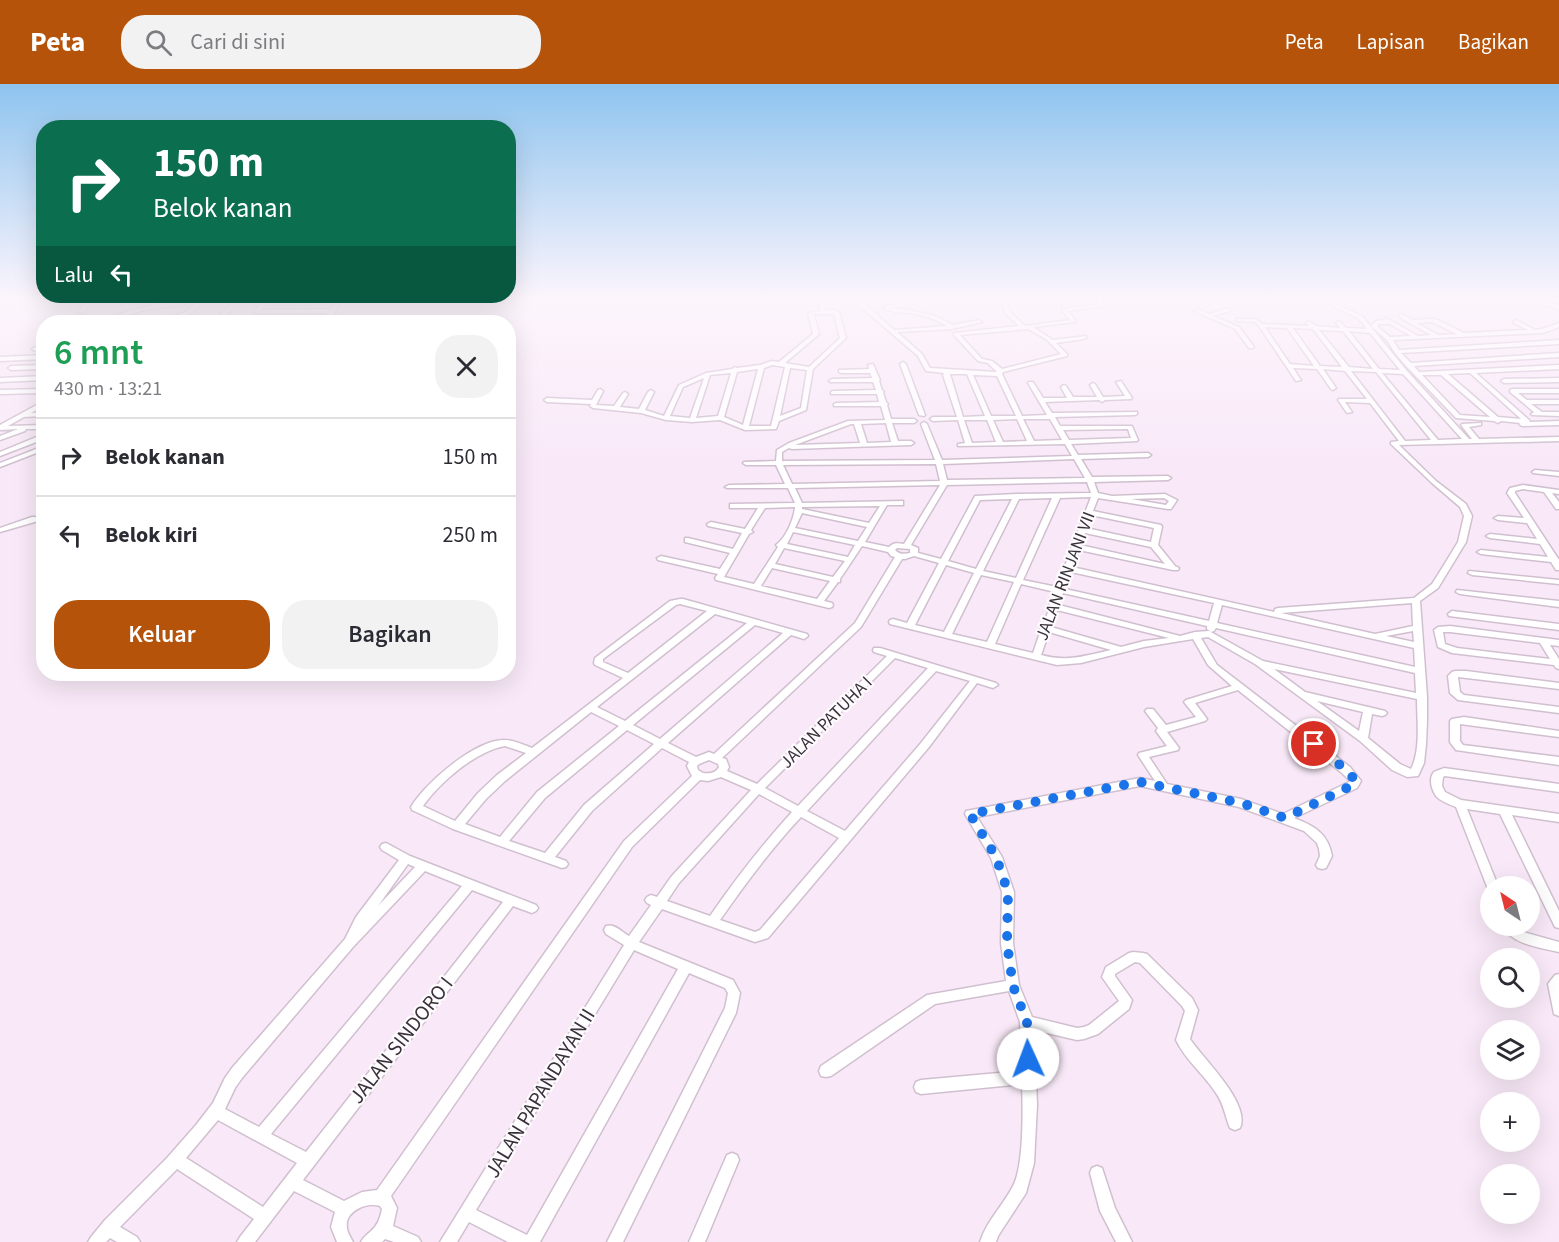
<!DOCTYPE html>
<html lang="id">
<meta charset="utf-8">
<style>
body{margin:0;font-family:"Source Sans 3",sans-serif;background:#f2f2f3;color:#2b2b33;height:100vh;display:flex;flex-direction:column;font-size:22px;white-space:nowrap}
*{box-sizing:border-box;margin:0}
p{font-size:20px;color:#7c7c81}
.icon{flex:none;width:33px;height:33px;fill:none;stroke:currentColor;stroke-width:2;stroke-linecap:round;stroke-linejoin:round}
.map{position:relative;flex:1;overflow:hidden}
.sheet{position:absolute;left:36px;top:231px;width:480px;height:366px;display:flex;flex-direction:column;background:#fff;border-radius:24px;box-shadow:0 6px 24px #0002}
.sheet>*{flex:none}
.banner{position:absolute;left:36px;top:36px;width:480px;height:183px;border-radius:24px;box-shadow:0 6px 24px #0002;background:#0b6e4f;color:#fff;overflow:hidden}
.needle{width:39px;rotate:325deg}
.tools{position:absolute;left:1480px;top:792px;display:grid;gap:12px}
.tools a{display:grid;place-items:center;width:60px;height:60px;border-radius:50%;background:#fff;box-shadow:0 6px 24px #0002;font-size:30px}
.pin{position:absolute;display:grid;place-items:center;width:51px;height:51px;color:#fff;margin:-26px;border:3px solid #fff;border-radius:50%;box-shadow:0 2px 6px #0007}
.me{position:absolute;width:66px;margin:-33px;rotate:358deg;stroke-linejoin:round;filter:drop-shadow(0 0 4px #0008)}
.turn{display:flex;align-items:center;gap:21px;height:126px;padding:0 18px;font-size:27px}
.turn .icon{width:78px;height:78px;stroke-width:2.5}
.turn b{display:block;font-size:42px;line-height:51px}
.then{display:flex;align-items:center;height:57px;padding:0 18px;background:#0003;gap:12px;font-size:22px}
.round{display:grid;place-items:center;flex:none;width:63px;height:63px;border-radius:24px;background:#f2f2f3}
.headline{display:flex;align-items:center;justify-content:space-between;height:102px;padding:0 18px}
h1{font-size:36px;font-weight:600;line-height:45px;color:#1e9e55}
.cta{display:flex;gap:12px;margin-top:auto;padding:12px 18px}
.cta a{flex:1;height:69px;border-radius:24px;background:#b45309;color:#fff;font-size:24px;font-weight:600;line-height:69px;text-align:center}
.cta a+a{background:#f2f2f3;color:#2b2b33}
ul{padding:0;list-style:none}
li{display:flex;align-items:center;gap:18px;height:78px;padding:0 18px;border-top:2px solid #e1e1e2}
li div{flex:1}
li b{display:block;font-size:22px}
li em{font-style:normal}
header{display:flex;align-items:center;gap:36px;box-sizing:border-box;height:84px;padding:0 30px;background:#b45309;color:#fff}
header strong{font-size:28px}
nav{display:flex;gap:33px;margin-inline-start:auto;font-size:21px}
.search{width:420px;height:54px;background:#f2f2f3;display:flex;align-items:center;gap:15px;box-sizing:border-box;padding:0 21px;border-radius:24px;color:#7c7c81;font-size:22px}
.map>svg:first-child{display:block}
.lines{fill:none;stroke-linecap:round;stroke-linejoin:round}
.minor-casing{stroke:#d0c0cf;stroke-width:3}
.minor{fill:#fff;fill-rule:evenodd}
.route{stroke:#1a73e8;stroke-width:10;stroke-dasharray:0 18}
.labels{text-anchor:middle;stroke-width:4.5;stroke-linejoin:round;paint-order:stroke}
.street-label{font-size:18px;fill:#383238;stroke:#fefbfe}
.near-street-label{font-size:21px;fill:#383238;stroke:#fefbfe}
</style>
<header>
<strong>Peta</strong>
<div class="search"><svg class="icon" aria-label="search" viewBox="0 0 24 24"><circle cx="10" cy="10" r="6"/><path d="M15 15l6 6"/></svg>Cari di sini</div>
<nav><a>Peta</a><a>Lapisan</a><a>Bagikan</a></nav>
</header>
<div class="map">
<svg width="1559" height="1158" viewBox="0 0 1559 1158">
<rect width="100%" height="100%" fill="#f9e9f8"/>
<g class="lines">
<g class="minor-casing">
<path id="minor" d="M88 214H93L83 229H79L78 228Z
M222 214 202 218 190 230 160 238H153L186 228 195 219 143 226 109 238H102C131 222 189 214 222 214Z
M238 214H243L225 232 242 237V238H236L223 235 219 237 194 238 219 232Z
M267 214H272L269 218 336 217 337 214H342L334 230 320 237 251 238 253 236 317 234 329 229H255V227ZM335 220 331 225 261 226 266 221Z
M820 214H824L825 226H836L839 228 846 254 813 285 806 326 779 337 776 345 745 346 720 336 692 338 666 336 641 329 593 324 590 322 591 320 547 318 544 316 547 314 592 316 598 306 600 305 603 307 596 321 614 322 623 309 625 308 628 310 620 323 639 325 648 308 651 306 654 308 645 326 664 332 679 301 706 289 732 285 735 283 737 284 760 281 772 277 779 278 813 250 808 229 820 227ZM814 230H834L840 254 809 283 785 279 819 250ZM772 281 785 283 771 342H749L764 284ZM790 284 807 286 801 324 780 332ZM758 285 743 341 724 333 737 288ZM731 289 718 332 696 334 710 291ZM704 294 690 334 670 332 683 303Z
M854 214H858L894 246 947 242C936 235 921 230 908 229 898 228 891 229 883 223L929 214H941L891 224 909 226 935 232 953 241 979 236 982 238 952 245 897 248 922 270 930 284 997 288 988 279 978 277 954 251V249L1019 242 1005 229 1001 214H1006L1010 228 1025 242 1070 236 1062 226 1063 225 1099 220 1096 214H1101L1104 222 1068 227 1076 237 1075 238 1033 243 1053 256 1086 252V254L1084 255 1056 259 1067 270V272L1003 288 1002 290 1022 332 1047 331 1028 299 1029 298H1033L1043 314H1067L1061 303 1064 301 1066 302 1073 313H1097L1090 301 1093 299 1095 300 1103 313 1125 312 1116 298 1121 297 1132 314 1131 315 1105 316 1102 318 1099 316 1045 318 1052 329 1137 328V330L1135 331 1055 333 1060 342H1132L1138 356 1137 357 1071 360 1078 371 1148 369 1151 371 1148 373 1081 375 1092 393 1168 392 1171 394 1168 396 1094 398 1098 409 1112 412 1165 410 1177 416 1171 425H1168L1098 414 1093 427 1161 441 1162 443 1158 461 1175 482 1179 484 1178 486H1173L1079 466 1072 483 1274 528 1275 525 1278 524 1414 514 1432 500 1444 481 1458 458 1464 432 1460 423 1432 399 1391 360V358L1399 357 1370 319 1345 318 1352 328 1347 329 1338 316 1339 315H1367L1345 287 1323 285 1336 304 1333 306 1331 305 1317 285 1293 284 1301 296 1296 297 1259 242 1255 238 1237 237V235H1256L1262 240 1309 242 1306 239 1309 237 1316 242 1340 244 1336 239 1339 237 1346 244 1367 245 1358 234 1315 214H1322L1362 232 1407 287 1469 355H1472L1461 341 1462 340 1481 339V341L1469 343 1479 355 1559 353V357L1399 361 1436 397 1466 420 1472 432 1466 458 1438 504 1420 517 1427 613V636L1426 660 1424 679 1418 692 1407 693 1392 686 1360 657 1255 580 1208 553 1201 554 1217 581 1350 683 1361 697 1357 704 1294 734C1314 742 1328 749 1332 772L1326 784 1322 785 1318 784 1316 781 1320 772 1319 765 1317 759 1304 747 1239 723 1140 702 977 733 1002 773 1014 808 1013 859 1019 901 1032 933 1077 944 1084 943 1089 941 1119 917 1102 893 1106 883 1129 869 1133 868 1143 869 1147 870 1192 914 1198 926 1190 955C1203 975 1251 1019 1240 1044L1235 1046 1230 1044C1225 1032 1224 1020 1216 1009 1204 990 1186 977 1176 956L1185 927 1182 922 1140 879 1135 878 1115 890V892L1132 916 1129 925 1098 950 1084 955 1077 956 1034 946 1037 1021 1034 1079 1026 1109 998 1152 996 1158H980C987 1136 1003 1122 1013 1102 1024 1082 1023 1024 1022 1000L921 1010 916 1008 914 1003 916 998 921 996 1022 987 1020 938 1009 907 935 920 831 992 826 993 821 992 819 987 821 982 927 911 1006 897 1001 859 1002 808 991 774 965 730 966 727 1140 694 1155 697 1138 671 1139 669 1167 662 1156 647 1158 644 1145 627 1147 625H1153L1166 641 1196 633 1184 618 1186 616 1232 602 1208 581 1193 555 1144 563 1081 579 1057 581 890 540 889 538 890 536 893 535 907 539 939 479 914 472 905 475H902L861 543 722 674 726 675 729 683 727 687 757 700 887 572 874 568 873 566 874 564H880L996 599 998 601 993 604 977 599 929 663 768 854 755 858 662 825 639 858 733 896 740 909 736 929 623 1158H607L725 924 728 909 725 904 689 889 540 1158H508L469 1138 457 1158H440L624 861 606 850 604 846 606 842C614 839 622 848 629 852L651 821 647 819 645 816 647 813 651 811 657 813 671 793 751 706 721 693 708 697 700 696 632 763 391 1112 397 1124 393 1142 418 1153 421 1158H394L385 1155 382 1158H361C364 1152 367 1151 371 1147 378 1141 380 1134 382 1125L380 1122C367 1118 344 1127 347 1144 347 1148 351 1154 353 1158H337L331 1143 335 1128 294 1107 255 1158H237L240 1153 254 1135 177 1085 120 1143 137 1153 140 1158H117L110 1154 106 1158H88L91 1153 105 1136 167 1074 196 1041 213 1019 225 994 232 984 345 855 356 833 399 776 382 766 380 763 382 760 386 759 410 772 536 821 538 824 536 827 532 829 513 822 303 1096 344 1117 362 1108 377 1106 624 757 692 692 687 682 689 678 662 664 592 727 555 773 566 777 568 780 566 783 562 784 453 745 412 726 411 723C425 699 476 655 505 656 514 656 524 661 532 664L623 594 595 581 594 579 595 574 670 517 680 515H683L807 550 808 552 804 555 791 551 668 659 696 673 709 668 714 670 855 539 895 473 891 472 888 468 862 462 840 495V498H838L824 517 832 519 833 521 832 523 829 524 716 496 715 494 718 490 658 476 657 474 661 472 720 485 730 469 685 458V454H688L733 465 742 449 708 442 707 440 711 438 745 445 758 424H730V420L795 419 788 404H727L725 403 729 401 785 400 776 381H746L743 379 744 378 776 377 777 366 789 359 848 337 885 336 881 322H834V320L836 319 879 318 877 310H831V308L833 307 876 306 873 298H830L829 297 832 295 872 294 870 289H841L839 288V286L869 285 868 281 873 280 880 296 879 297 882 306 884 308 883 309 886 318 888 320 887 321 891 335H914L917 337 914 339H892L898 357H911L914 359 911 361 792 365 789 364 782 368V377L935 376 921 340 924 338 927 340 942 376 1072 372 1065 360 958 362V360L965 359 958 336 933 337 930 335 933 333H957L943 291 944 289 926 287 918 272 854 217ZM1265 243 1287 244 1314 282 1290 280ZM1293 244 1313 245 1342 283 1320 282ZM1028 245 1046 255 1061 270 1002 285 992 277 982 275 960 251ZM1319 246 1343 247 1373 285 1349 283ZM1349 247 1370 249 1400 286 1379 285ZM1351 287 1376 288 1431 356 1405 357ZM1382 289 1403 290 1462 355 1438 356ZM950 290H967L985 332 963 333ZM973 291 997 292 1016 332H991ZM1017 335 1027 357 1003 358 993 336ZM1023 335H1050L1062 356 1034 357ZM964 336H987L996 358 972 359ZM886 339 891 358 867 359 861 340ZM851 340H854L860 359 795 361ZM1128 345 1131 354 1069 356 1063 346ZM1074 375 1085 394 947 396 943 380ZM936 380 940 397 792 400 783 381ZM1087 398 1091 409 1017 410 975 412 941 475 918 469V464L911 461 947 401ZM940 401 904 460C897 459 894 458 889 463L865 458 887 421H903V417L802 419 795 404ZM1091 413 1057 503 1023 496 1060 414ZM1052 414 1016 494 983 487 1019 415ZM1164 414 1169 417 1166 421 1131 415ZM1012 415 976 485 948 477 980 416ZM880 422 869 439 802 425V423ZM795 423C794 435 786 454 776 461L778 463 754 500 724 493 749 450 753 448 751 446 765 424ZM802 429 867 443 858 457 795 444ZM1091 431 1154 444 1151 458 1086 444ZM793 448 855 461 848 473 787 460ZM1085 449 1151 463 1165 480 1080 461ZM784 464 845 477 833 493 775 480ZM897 464 910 465V469C905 470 899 471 895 466ZM946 481 974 489 944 548 915 541ZM772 484 830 497 817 515 761 502ZM1071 488 1214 519 1209 537 1065 505ZM981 491 1014 498 987 558 952 550ZM1021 500 1055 508 1049 522 1050 523 1043 542 1040 544 1041 546 1033 569 995 560ZM1063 509 1207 542V545L1211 548 1214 547 1216 544 1415 589 1416 609 1263 577 1209 547 1195 548 1180 552 1059 521ZM1412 519 1413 542 1375 550 1281 529ZM680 520 707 527 628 589 603 578V575L676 521ZM1222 521 1414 564 1415 583 1217 539ZM1057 526 1169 554 1144 557 1121 563 1051 543ZM715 530 747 539 625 637 597 623ZM755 541 783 549 660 655 633 641ZM1413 547 1414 558 1386 552ZM1049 548 1111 566C1085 572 1067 578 1041 571ZM895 574 928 584 798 722 765 704ZM1274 585 1417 615C1417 637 1421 665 1411 685L1400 680 1368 654 1372 630 1382 632 1385 631 1387 629 1385 627 1305 608ZM936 587 970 597 921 659 845 747 807 727ZM1238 606 1342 689 1350 697 1349 698 1283 730 1241 715 1167 700 1149 673 1178 666 1179 664 1167 648 1205 637 1207 635 1195 619ZM1317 617 1363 628 1359 647ZM591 628 619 642 537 708 500 753 465 740 486 715 505 697ZM627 646 654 660 584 721 545 769 509 757 545 714ZM505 662 526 669 497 691 478 709 455 737 423 722C440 698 476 667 505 662ZM709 676 718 680 719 683C716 689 710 690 703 689L698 686 697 682 699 680ZM759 710 792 728C762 761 735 796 710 832L667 817 679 799ZM801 733 839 754 760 846 755 848 720 836C745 800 771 765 801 733ZM408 780 415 783 378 822ZM425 787 462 802 259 1043 225 1025 235 1004 242 994 353 863ZM472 806 503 818 306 1068 271 1050ZM634 866 678 885 527 1151 476 1126ZM218 1036 297 1079 263 1123 186 1074Z
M1054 214H1059L1064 219 1062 220 1044 221 1042 220 1044 219 1057 218Z
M1107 214 1122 216 1141 214 1122 218Z
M1514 214H1524L1559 221V225Z
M1228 224 1230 225V227L1213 232 1239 243 1254 263 1253 264H1249L1235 245 1194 227 1197 225 1209 230Z
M1401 230 1413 236 1435 235 1464 249 1528 246 1514 239 1513 238 1516 236 1535 246 1542 245 1559 239V243L1543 249 1393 256 1399 266 1559 256V260L1401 269 1411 279 1559 269V273L1414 282 1419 288 1559 281V285L1476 289 1529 336 1530 338 1559 337V341L1522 342 1519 340 1520 339 1501 337 1498 339 1494 337 1456 334 1406 282 1395 269 1387 256 1371 242 1376 237 1384 236 1386 234 1418 252 1431 251 1399 233V231ZM1432 238 1457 250 1438 251 1417 239ZM1388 240V239L1411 252 1390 253 1377 242 1379 240ZM1470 289 1521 335 1498 333 1448 290ZM1422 291H1441L1490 333 1460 331Z
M44 258V263L35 267 32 265Z
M44 271V275L0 277V273Z
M903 278 906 280 925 331 924 332 919 331 900 280Z
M44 281V285L11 286 8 284 11 282Z
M44 292V296L0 298V294Z
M1559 294V298L1504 299 1501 297 1504 295Z
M43 305V309L0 310V306Z
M1512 305H1559V309H1518L1527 316H1559V320H1531L1542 328H1559V332L1532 331 1531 330 1534 328 1510 308V306Z
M44 317V322L31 329 44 328V332L24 333 8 342 44 341V345H26L25 347 0 356V352L18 345 0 346V341Z
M44 350V355L0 372V368Z
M44 362V366L0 383V379Z
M1535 386 1559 388V392L1533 389 1532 388Z
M1523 401 1559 406V410L1552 409 1559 418V425H1556L1544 408 1523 405 1515 407V409L1559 476V486H1556L1551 478 1481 470 1477 468 1481 466 1548 473 1540 460 1490 454 1486 452 1490 450 1537 455 1527 439 1498 436 1494 434 1498 432 1524 434 1507 409 1510 404Z
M32 433H35L39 435 38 437 0 448V444Z
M1469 487 1559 496V500L1472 491 1468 489Z
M1457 506 1559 517V523L1460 510 1456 508Z
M1452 527 1559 540V546L1449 532 1448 530Z
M1450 542 1559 556V562L1550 561 1559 575V585L1556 584 1554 581 1452 569 1438 563 1434 546 1438 543ZM1443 548H1450L1540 559 1550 575 1457 564 1445 560Z
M1455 587H1466L1559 599V605L1458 593 1460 608 1464 611 1559 623V629L1458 616 1450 609 1448 592 1452 588Z
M1464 633 1559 647V653L1460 640V657L1463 661 1559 673V681L1456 666 1450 658V637L1452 635Z
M1444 684 1559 700V708L1445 692 1443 693 1442 702 1445 708 1461 716 1559 730V738L1512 731 1559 827V844L1555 843 1500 730 1467 725 1498 802H1491V806L1488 805 1456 723C1449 720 1442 718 1437 713 1432 707 1428 695 1434 688 1436 687 1442 685 1444 684Z
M1502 842H1516L1523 848 1559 858V868C1539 863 1513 861 1502 842Z
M1559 890V932L1554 930 1548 900 1555 891Z
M732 1069 737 1071 739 1076 705 1158H689L727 1071Z
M1097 1082 1102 1084 1115 1124 1132 1158H1116L1100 1127 1090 1089 1092 1084Z"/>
</g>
<use href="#minor" class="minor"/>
</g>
<linearGradient id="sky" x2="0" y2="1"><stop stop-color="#8ec4ef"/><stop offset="0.57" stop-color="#fcf5fc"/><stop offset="1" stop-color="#fcf5fc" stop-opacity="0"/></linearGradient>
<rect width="1559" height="376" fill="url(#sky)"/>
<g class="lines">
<path class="route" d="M1028 975 1027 938 1013 902 1007 859 1008 808 996 773 970 730 1140 698 1241 719 1285 734 1353 701 1356 697 1346 686 1314 660"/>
</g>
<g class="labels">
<g class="street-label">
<text transform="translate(1065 492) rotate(-69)" y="6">JALAN RINJANI VII</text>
<text transform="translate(826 638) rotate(-45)" y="6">JALAN PATUHA I</text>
</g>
<g class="near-street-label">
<text transform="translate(401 956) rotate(-52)" y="7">JALAN SINDORO I</text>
<text transform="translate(540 1009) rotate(-59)" y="7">JALAN PAPANDAYAN II</text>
</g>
</g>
</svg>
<div class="tools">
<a><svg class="needle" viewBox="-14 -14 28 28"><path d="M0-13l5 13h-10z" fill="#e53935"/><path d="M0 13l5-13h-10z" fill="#7c7c81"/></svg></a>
<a><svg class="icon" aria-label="search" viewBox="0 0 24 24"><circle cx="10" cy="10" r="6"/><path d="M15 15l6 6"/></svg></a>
<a><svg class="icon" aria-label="layers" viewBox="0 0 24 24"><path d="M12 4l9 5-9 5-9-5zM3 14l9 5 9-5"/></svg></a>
<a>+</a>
<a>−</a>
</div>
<div class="pin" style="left:1314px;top:660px;background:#d93025"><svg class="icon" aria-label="arrive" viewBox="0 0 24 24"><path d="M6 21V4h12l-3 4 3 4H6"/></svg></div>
<svg class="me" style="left:1028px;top:975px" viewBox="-20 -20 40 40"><circle r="19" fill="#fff"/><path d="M0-13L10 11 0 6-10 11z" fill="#1a73e8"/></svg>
<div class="banner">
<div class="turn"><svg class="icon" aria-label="right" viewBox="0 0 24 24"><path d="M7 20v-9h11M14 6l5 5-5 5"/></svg><div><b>150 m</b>Belok kanan</div></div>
<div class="then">Lalu<svg class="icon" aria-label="left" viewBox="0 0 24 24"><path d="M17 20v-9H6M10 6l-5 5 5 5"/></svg></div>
</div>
<section class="sheet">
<div class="headline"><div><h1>6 mnt</h1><p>430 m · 13:21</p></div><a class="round"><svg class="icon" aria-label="close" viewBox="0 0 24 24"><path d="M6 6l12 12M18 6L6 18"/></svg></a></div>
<ul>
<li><svg class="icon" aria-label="right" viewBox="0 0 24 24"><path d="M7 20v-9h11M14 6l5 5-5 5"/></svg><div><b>Belok kanan</b></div><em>150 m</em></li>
<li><svg class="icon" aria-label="left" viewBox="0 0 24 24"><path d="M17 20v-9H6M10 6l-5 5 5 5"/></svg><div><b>Belok kiri</b></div><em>250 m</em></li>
</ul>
<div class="cta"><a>Keluar</a><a>Bagikan</a></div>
</section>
</div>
